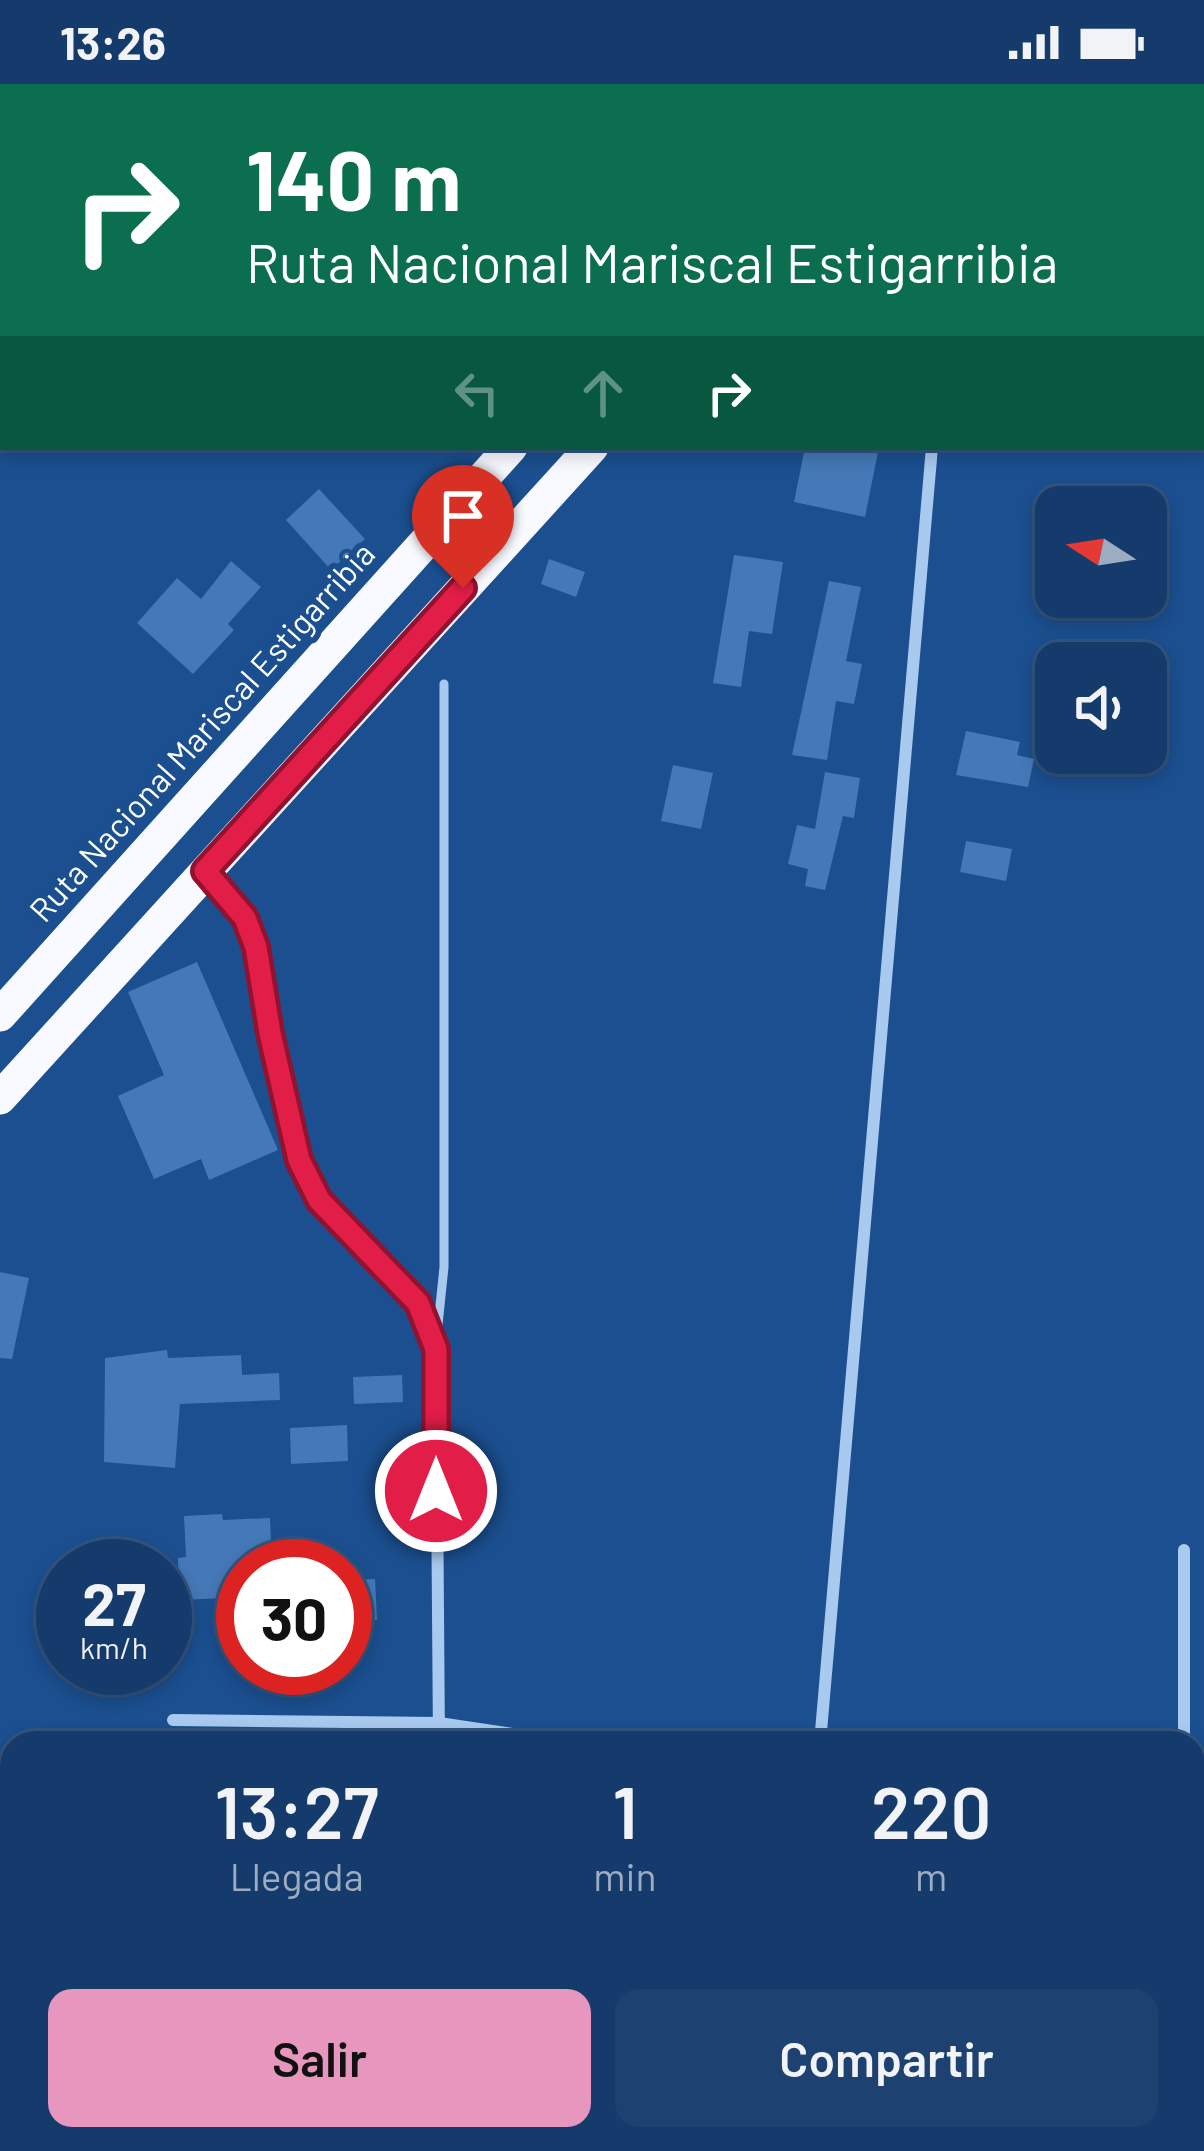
<!DOCTYPE html>
<html lang="es">
<style>
body{margin:0;font-family:Barlow,sans-serif;background:#1d4271;color:#f1f3f6;height:100vh;display:flex;flex-direction:column;font-size:45px;white-space:nowrap}
*{box-sizing:border-box;margin:0}
p{font-size:39px;color:#9dadc1}
.icon{flex:none;width:66px;height:66px;fill:none;stroke:currentColor;stroke-width:2;stroke-linecap:round;stroke-linejoin:round}
.map{position:relative;flex:1;overflow:hidden}
.side{position:absolute;left:0px;top:1647px;width:1206px;height:420px;display:flex;flex-direction:column;background:#143b6b;border-radius:36px 36px 0 0;box-shadow:0 6px 18px #0003,0 0 0 3px #33557e}
.side>*{flex:none}
.guide{position:absolute;left:0px;top:0px;width:1206px;height:366px;box-shadow:0 6px 18px #0003,0 0 0 3px #33557e;background:#0b6e4f;color:#fff;overflow:hidden}
.needle{width:78px;rotate:282deg}
.buttons{position:absolute;left:1035px;top:402px;display:grid;gap:24px}
.buttons a{display:grid;place-items:center;width:132px;height:132px;border-radius:24px;background:#143b6b;box-shadow:0 6px 18px #0003,0 0 0 3px #33557e;font-size:60px}
.speed{position:absolute;left:36px;top:1455px;display:flex;gap:24px;font-size:60px;font-weight:700;text-align:center}
.speed>*{display:grid;place-content:center;width:156px;height:156px;border-radius:50%;background:#143b6b;box-shadow:0 6px 18px #0003,0 0 0 3px #33557e;line-height:1}
.speed small{font-size:30px;font-weight:400}
.speed .limit{border:18px solid #d22;background:#fff;color:#111}
.pin{position:absolute;display:grid;place-items:center;width:102px;height:102px;color:#fff;margin:-123px -51px;border-radius:50% 50% 50% 0;rotate:-45deg;box-shadow:0 0 12px #0007}
.pin .icon{rotate:45deg}
.me{position:absolute;width:132px;margin:-66px;rotate:0deg;stroke-linejoin:round;filter:drop-shadow(0 0 9px #0008)}
.turn{display:flex;align-items:center;gap:42px;height:252px;padding:0 48px;font-size:54px}
.turn .icon{width:156px;height:156px;stroke-width:2.5}
.turn b{display:block;font-size:84px;line-height:102px}
.lanes{display:flex;align-items:center;height:114px;padding:0 48px;background:#0003;justify-content:center;gap:60px;direction:ltr}
.lanes .off{opacity:.35}
.eta{display:flex;justify-content:space-evenly;align-items:center;height:204px;text-align:center}
.eta b{font-size:72px;font-weight:600;line-height:84px}
.cta{display:flex;gap:24px;margin-top:auto;padding:24px 48px}
.cta a{flex:1;height:138px;border-radius:24px;background:#e797bd;color:#111;font-size:48px;font-weight:600;line-height:138px;text-align:center}
.cta a+a{background:#1d4271;color:#f1f3f6}
.status{display:flex;justify-content:space-between;align-items:center;height:84px;padding:0 60px;background:#143b6b;direction:ltr}
.status svg{height:33px;fill:currentColor}
.map>svg:first-child{display:block}
.building{fill:#4478b7}
.lines{fill:none;stroke-linecap:round;stroke-linejoin:round}
.service{stroke:#a9c9ee;stroke-width:9}
.minor{stroke:#a9c9ee;stroke-width:12}
.trunk{stroke:#f8faff;stroke-width:33}
.route-casing{stroke:#92132f;stroke-width:30}
.route{stroke:#e11d48;stroke-width:21}
.labels{text-anchor:middle;stroke-width:12;stroke-linejoin:round;paint-order:stroke}
.street-label{font-size:33px;fill:#fff;stroke:#1b4f8f}
</style>
<div class="status"><b>13:26</b><svg viewBox="0 0 49 12"><path d="M0 12V9h3v3zM5 12V6h3v6zM10 12V3h3v9zM15 12V0h3v12zM26 1h20v11H26zM47 4h2v5h-2z"/></svg></div>
<div class="map">
<svg width="1204" height="2067" viewBox="0 0 1204 2067">
<rect width="100%" height="100%" fill="#1b4f8f"/>
<path class="building" d="M805 363H879L865 433 794 418Z
M319 405 365 455 331 486 286 436Z
M734 471 783 478 772 550 749 547 741 603 713 599Z
M549 475 585 488 576 513 541 500Z
M231 477 261 503 228 540 234 546 193 590 137 539 177 494 201 515Z
M829 497 861 503 846 577 862 580 854 620 836 617 827 676 792 671Z
M966 647 1020 658 1017 671 1034 675 1028 703 956 691Z
M673 681 713 689 701 745 661 737Z
M825 688 860 694 854 734 843 732 825 806 805 802 808 785 788 780 797 741 815 745Z
M966 757 1012 765 1006 797 960 788Z
M197 878 278 1066 209 1096 201 1075 154 1095 118 1012 164 991 128 908Z
M0 1188 29 1194 12 1275 0 1274Z
M167 1266 168 1274 241 1271 242 1291 279 1289 280 1316 180 1320 175 1384 104 1378 105 1274Z
M402 1291 403 1318 354 1320 353 1293Z
M347 1341 348 1377 291 1380 290 1344Z
M222 1430 223 1436 270 1434 272 1482H243V1496L225 1497 226 1514 179 1516 178 1474 186 1473 184 1432Z
M375 1495 377 1536 345 1538V1496Z"/>
<g class="lines">
<path class="service" d="M436 1260 444 1183V600"/>
<path class="minor" d="M409 3V0
M206 788 245 834 257 863 270 949 299 1076 318 1116 418 1219 436 1265 439 1659
M173 1636 439 1639 573 1659
M820 1659 932 363
M1184 1659V1466
M1194 1752H1204
M435 2067V2055
M807 2067V2055
M1168 2067 1169 2055"/>
<path class="trunk" d="M835 3 838 0
M908 3 911 0
M0 931 511 363
M0 1014 592 363"/>
</g>
<g class="lines">
<g class="route-casing">
<path id="route" d="M436 1407V1265L418 1219 319 1116 299 1076 270 949 256 863 245 834 205 787 463 504"/>
</g>
<use href="#route" class="route"/>
</g>
<g class="labels">
<g class="street-label">
<text transform="translate(202 648) rotate(-48)" y="12">Ruta Nacional Mariscal Estigarribia</text>
</g>
</g>
</svg>
<div class="buttons">
<a><svg class="needle" viewBox="-14 -14 28 28"><path d="M0-13l5 13h-10z" fill="#e53935"/><path d="M0 13l5-13h-10z" fill="#9dadc1"/></svg></a>
<a><svg class="icon" aria-label="sound" viewBox="0 0 24 24"><path d="M4 9h4l5-4v14l-5-4H4zM17 9q2 3 0 6"/></svg></a>
</div>
<div class="speed"><div>27<small>km/h</small></div><div class="limit">30</div></div>
<div class="pin" style="left:463px;top:504px;background:#d93025"><svg class="icon" aria-label="arrive" viewBox="0 0 24 24"><path d="M6 21V4h12l-3 4 3 4H6"/></svg></div>
<svg class="me" style="left:436px;top:1407px" viewBox="-20 -20 40 40"><circle r="17" fill="#e11d48" stroke="#fff" stroke-width="3"/><path d="M0-11L8 9 0 5-8 9z" fill="#fff"/></svg>
<div class="guide">
<div class="turn"><svg class="icon" aria-label="right" viewBox="0 0 24 24"><path d="M7 20v-9h11M14 6l5 5-5 5"/></svg><div><b>140 m</b>Ruta Nacional Mariscal Estigarribia</div></div>
<div class="lanes"><svg class="icon off" aria-label="left" viewBox="0 0 24 24"><path d="M17 20v-9H6M10 6l-5 5 5 5"/></svg><svg class="icon off" aria-label="ahead" viewBox="0 0 24 24"><path d="M12 20V5M6 11l6-6 6 6"/></svg><svg class="icon" aria-label="right" viewBox="0 0 24 24"><path d="M7 20v-9h11M14 6l5 5-5 5"/></svg></div>
</div>
<section class="side">
<div class="eta">
<div><b>13:27</b><p>Llegada</p></div>
<div><b>1</b><p>min</p></div>
<div><b>220</b><p>m</p></div>
</div>
<div class="cta"><a>Salir</a><a>Compartir</a></div>
</section>
</div>
